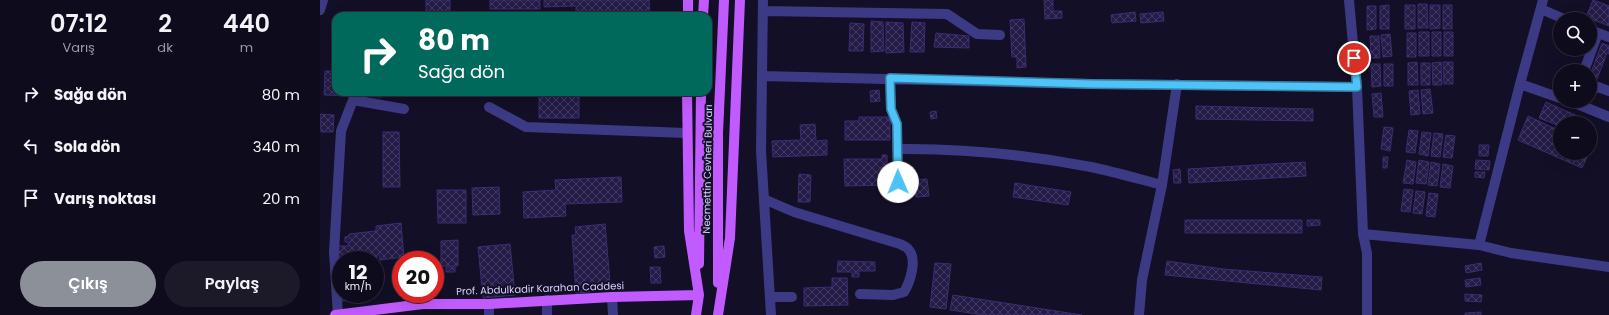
<!DOCTYPE html>
<html lang="tr">
<meta charset="utf-8">
<style>
body{margin:0;font-family:Poppins,sans-serif;background:#1c1929;color:#f1f3f6;height:100vh;display:flex;flex-direction:column;font-size:15px;white-space:nowrap}
*{box-sizing:border-box;margin:0}
p{font-size:13px;color:#9b9ba3}
.icon{flex:none;width:22px;height:22px;fill:none;stroke:currentColor;stroke-width:2;stroke-linecap:round;stroke-linejoin:round}
.map{position:relative;flex:1;overflow:hidden}
.panel{display:flex;flex-direction:column;background:#0e0b1c;width:320px}
.panel>*{flex:none}
.top-card{position:absolute;left:12px;top:12px;width:380px;height:84px;border-radius:12px;box-shadow:0 4px 16px #0002,0 0 0 1px #2e2b3b;background:#00695c;color:#fff;overflow:hidden}
.tools{position:absolute;left:1233px;top:12px;display:grid;gap:8px}
.tools a{display:grid;place-items:center;width:44px;height:44px;border-radius:50%;background:#0e0b1c;box-shadow:0 4px 16px #0002,0 0 0 1px #2e2b3b;font-size:20px}
.speed{position:absolute;left:12px;top:251px;display:flex;gap:8px;font-size:20px;font-weight:700;text-align:center}
.speed>*{display:grid;place-content:center;width:52px;height:52px;border-radius:50%;background:#0e0b1c;box-shadow:0 4px 16px #0002,0 0 0 1px #2e2b3b;line-height:1}
.speed small{font-size:10px;font-weight:400}
.speed .limit{border:6px solid #d22;background:#fff;color:#111}
.pin{position:absolute;display:grid;place-items:center;width:34px;height:34px;color:#fff;margin:-17px;border:2px solid #fff;border-radius:50%;box-shadow:0 1px 4px #0007}
.me{position:absolute;width:44px;margin:-22px;rotate:359deg;stroke-linejoin:round;filter:drop-shadow(0 0 3px #0008)}
.turn{display:flex;align-items:center;gap:14px;height:84px;padding:0 20px;font-size:18px}
.turn .icon{width:52px;height:52px;stroke-width:2.5}
.turn b{display:block;font-size:28px;line-height:34px}
.eta{display:flex;justify-content:space-evenly;align-items:center;height:68px;text-align:center}
.eta b{font-size:24px;font-weight:600;line-height:28px}
.primary-button{display:flex;gap:8px;margin-top:auto;padding:8px 20px}
.primary-button a{flex:1;height:46px;border-radius:24px;background:#8c9099;color:#fff;font-size:16px;font-weight:600;line-height:46px;text-align:center}
.primary-button a+a{background:#1c1929;color:#f1f3f6}
ul{padding:0;list-style:none}
li{display:flex;align-items:center;gap:12px;height:52px;padding:0 20px}
li div{flex:1}
li b{display:block;font-size:15px}
li em{font-style:normal}
main{display:flex;flex:1;min-height:0}
.map>svg:first-child{display:block}
.building{fill:url(#building-cross-hatch);stroke:#3b2d73}
.lines{fill:none;stroke-linecap:round;stroke-linejoin:round}
.minor{stroke:#3d3a85;stroke-width:10}
.major{stroke:#c25bff;stroke-width:10}
.route-casing{stroke:#337fa1;stroke-width:10}
.route{stroke:#4fc3f7;stroke-width:7}
.labels{text-anchor:middle;stroke-width:4;stroke-linejoin:round;paint-order:stroke}
.street-label{font-size:10px;fill:#d9d4ff;stroke:#130f26}
</style>
<main>
<section class="panel">
<div class="eta">
<div><b>07:12</b><p>Varış</p></div>
<div><b>2</b><p>dk</p></div>
<div><b>440</b><p>m</p></div>
</div>
<ul>
<li><svg class="icon" aria-label="right" viewBox="0 0 24 24"><path d="M7 20v-9h11M14 6l5 5-5 5"/></svg><div><b>Sağa dön</b></div><em>80 m</em></li>
<li><svg class="icon" aria-label="left" viewBox="0 0 24 24"><path d="M17 20v-9H6M10 6l-5 5 5 5"/></svg><div><b>Sola dön</b></div><em>340 m</em></li>
<li><svg class="icon" aria-label="arrive" viewBox="0 0 24 24"><path d="M6 21V4h12l-3 4 3 4H6"/></svg><div><b>Varış noktası</b></div><em>20 m</em></li>
</ul>
<div class="primary-button"><a>Çıkış</a><a>Paylaş</a></div>
</section>
<div class="map">
<svg width="1289" height="315" viewBox="0 0 1289 315">
<defs>
<pattern id="building-cross-hatch" width="8" height="8" patternUnits="userSpaceOnUse"><rect width="8" height="8" fill="#241b47"/><path d="M0 0l8 8M0 8l8-8" fill="none" stroke="#433b63"/></pattern>
</defs>
<rect width="100%" height="100%" fill="#130f26"/>
<path class="building" d="M106 0H130V14H145V16H106Z
M170 0H220V9H170Z
M224 0H329L330 16H256V6L224 7Z
M724 0H733V11H742V18L725 19Z
M1273 0 1289 6V26L1266 17Z
M1098 4H1107L1108 28H1098Z
M1069 5V29H1060V6Z
M1085 5H1095V29H1085Z
M1110 5H1120V28L1110 29Z
M1123 5H1132V29H1123Z
M1047 6H1056V29L1047 30Z
M815 12 816 21 792 23 791 15Z
M843 12 844 21 821 23 820 14Z
M704 19 706 67 697 68V57H692L690 20Z
M551 21 563 22 564 51 551 52Z
M566 22 583 23 584 52 566 53Z
M592 22 605 23 604 52H590Z
M530 23 544 24 543 51H529Z
M1099 32H1109V56H1099Z
M1112 32H1121V56H1112Z
M1124 32H1133V56H1124Z
M616 33 649 36V48L614 47Z
M1087 33H1096V57H1087Z
M1070 34 1072 56 1063 57 1061 35Z
M1050 36H1059L1060 58H1051Z
M1282 43 1289 46V54L1287 53 1277 79 1270 77V75Z
M1097 62 1098 85H1088V63Z
M1121 62 1122 85H1113L1112 63Z
M1123 62H1133V84H1124Z
M1101 63H1110V85H1101Z
M1051 64H1060L1061 86 1052 87Z
M1064 64H1073V86H1064Z
M5 71H16V92H62V97L4 95Z
M1110 89 1113 113 1103 114 1101 90Z
M559 90 560 101 551 102 550 91Z
M1098 90 1100 114 1091 115 1089 91Z
M219 92H259V118H219Z
M1061 93 1063 117H1054L1052 94Z
M1226 102 1271 122 1270 124 1240 123V126L1219 118Z
M876 106 993 109V121L876 119Z
M616 111 617 118 611 119 610 112Z
M0 114 14 115 13 132H1Z
M1208 116 1240 131V153H1269L1262 168 1198 140Z
M539 117H570V140H525V121H539Z
M495 124 496 141 507 140V155L453 157 452 141 481 140 480 125Z
M1064 127 1073 128 1070 151 1061 149Z
M1089 130 1098 131 1095 153 1086 152Z
M63 132H79L80 187H63Z
M1102 132 1111 133 1108 156 1099 154Z
M1114 133 1123 134 1120 157 1111 156Z
M1126 135 1135 136 1132 158 1123 157Z
M1159 145H1169L1168 156H1159Z
M562 155H567V185L525 186 524 159H562Z
M1063 157H1068L1067 168H1063Z
M1087 160 1096 162 1093 184 1083 183Z
M1099 160 1109 162 1106 184 1096 183Z
M1156 160 1170 161 1169 170 1155 169Z
M985 162 986 176 869 183 868 169Z
M1111 162 1120 164 1117 186 1108 185Z
M1123 164 1133 166 1130 188 1120 187Z
M860 169 861 183H854L853 170Z
M1155 172H1165L1164 178 1155 177Z
M479 174 491 175 490 202H478Z
M301 177 302 202 245 204 246 216 204 218 203 192 236 190 235 180Z
M607 179 609 196 596 197 594 180Z
M695 183 751 192 748 205 693 197Z
M179 187 180 214 153 215 152 188Z
M1084 189 1093 190 1090 212 1081 211Z
M117 190H146V223H118Z
M1096 191 1105 192 1102 214 1093 213Z
M1109 193 1118 194 1115 217 1106 216Z
M865 220H982V233H865Z
M987 220H1000V225L987 226Z
M81 223 84 257 60 260 59 254 57 255V258L21 260V291L18 246H28V242H25V237L29 236V234L56 231V226Z
M285 224 290 282 269 284 270 292 256 293 252 235H256L255 227Z
M138 240V266H121V241Z
M190 244 195 295 163 298 158 247Z
M344 246 345 257 335 258 334 247Z
M518 261 555 262V271H539V277H532V272H517Z
M847 261 903 269 1002 277 1001 290 845 275Z
M615 263 631 264 626 309 610 307Z
M1161 263 1162 270 1146 273 1145 266Z
M126 267H135V272H126Z
M330 267H340L341 283H331Z
M512 278H527L528 305 484 306V288L512 287Z
M1160 278 1161 285 1146 287 1145 280Z
M21 294H35L36 300 22 301Z
M1145 294 1162 295 1161 302 1145 301Z
M633 295 762 315H664L630 310Z
M1161 312V315H1145V313Z"/>
<g class="lines">
<path class="minor" d="M443 0 441 151 451 315
M1029 0 1037 87 1043 234 1047 253V315
M1221 9 1244 19
M0 10 3 0
M443 11 627 14 657 34 680 35
M1270 30 1289 37
M1264 71 1278 33
M442 76 771 84 1037 87
M570 78 571 109 577 124 578 182
M1200 84 1240 98
M1270 91 1278 87 1289 91
M1250 101 1289 117
M169 107 206 127 366 133
M577 149C642 148 708 155 771 167 795 172 819 179 842 185
M446 200 474 212 580 244C582 245 587 247 588 249 598 259 590 282 584 292L573 295 540 294
M1043 234 1159 245 1191 253 1289 267
M1159 245 1200 84 1223 0
M292 297 293 315
M451 297H472
M169 304V315
M18 315 14 252 21 131 33 100 84 109
M227 315V300
M819 315 822 280 842 185 857 84"/>
<path class="major" d="M368 16V0
M383 16 384 0
M367 92 369 231 379 295 376 315
M379 264 381 92
M398 283V133L404 0
M15 315 103 304H169L292 297 379 295
M398 315 410 238 420 0"/>
</g>
<g class="lines">
<g class="route-casing">
<path id="route" d="M578 182 577 124 571 109 570 78 771 84 1037 87 1034 58"/>
</g>
<use href="#route" class="route"/>
</g>
<g class="labels">
<g class="street-label">
<text transform="translate(387 169) rotate(-89)" y="4">Necmettin Cevheri Bulvarı</text>
<text transform="translate(220 288) rotate(-2)" y="4">Prof. Abdulkadir Karahan Caddesi</text>
</g>
</g>
</svg>
<div class="tools">
<a><svg class="icon" aria-label="search" viewBox="0 0 24 24"><circle cx="10" cy="10" r="6"/><path d="M15 15l6 6"/></svg></a>
<a>+</a>
<a>−</a>
</div>
<div class="speed"><div>12<small>km/h</small></div><div class="limit">20</div></div>
<div class="pin" style="left:1034px;top:58px;background:#d93025"><svg class="icon" aria-label="arrive" viewBox="0 0 24 24"><path d="M6 21V4h12l-3 4 3 4H6"/></svg></div>
<svg class="me" style="left:578px;top:182px" viewBox="-20 -20 40 40"><circle r="19" fill="#fff"/><path d="M0-13L10 11 0 6-10 11z" fill="#4fc3f7"/></svg>
<div class="top-card">
<div class="turn"><svg class="icon" aria-label="right" viewBox="0 0 24 24"><path d="M7 20v-9h11M14 6l5 5-5 5"/></svg><div><b>80 m</b>Sağa dön</div></div>
</div>
</div>
</main>
